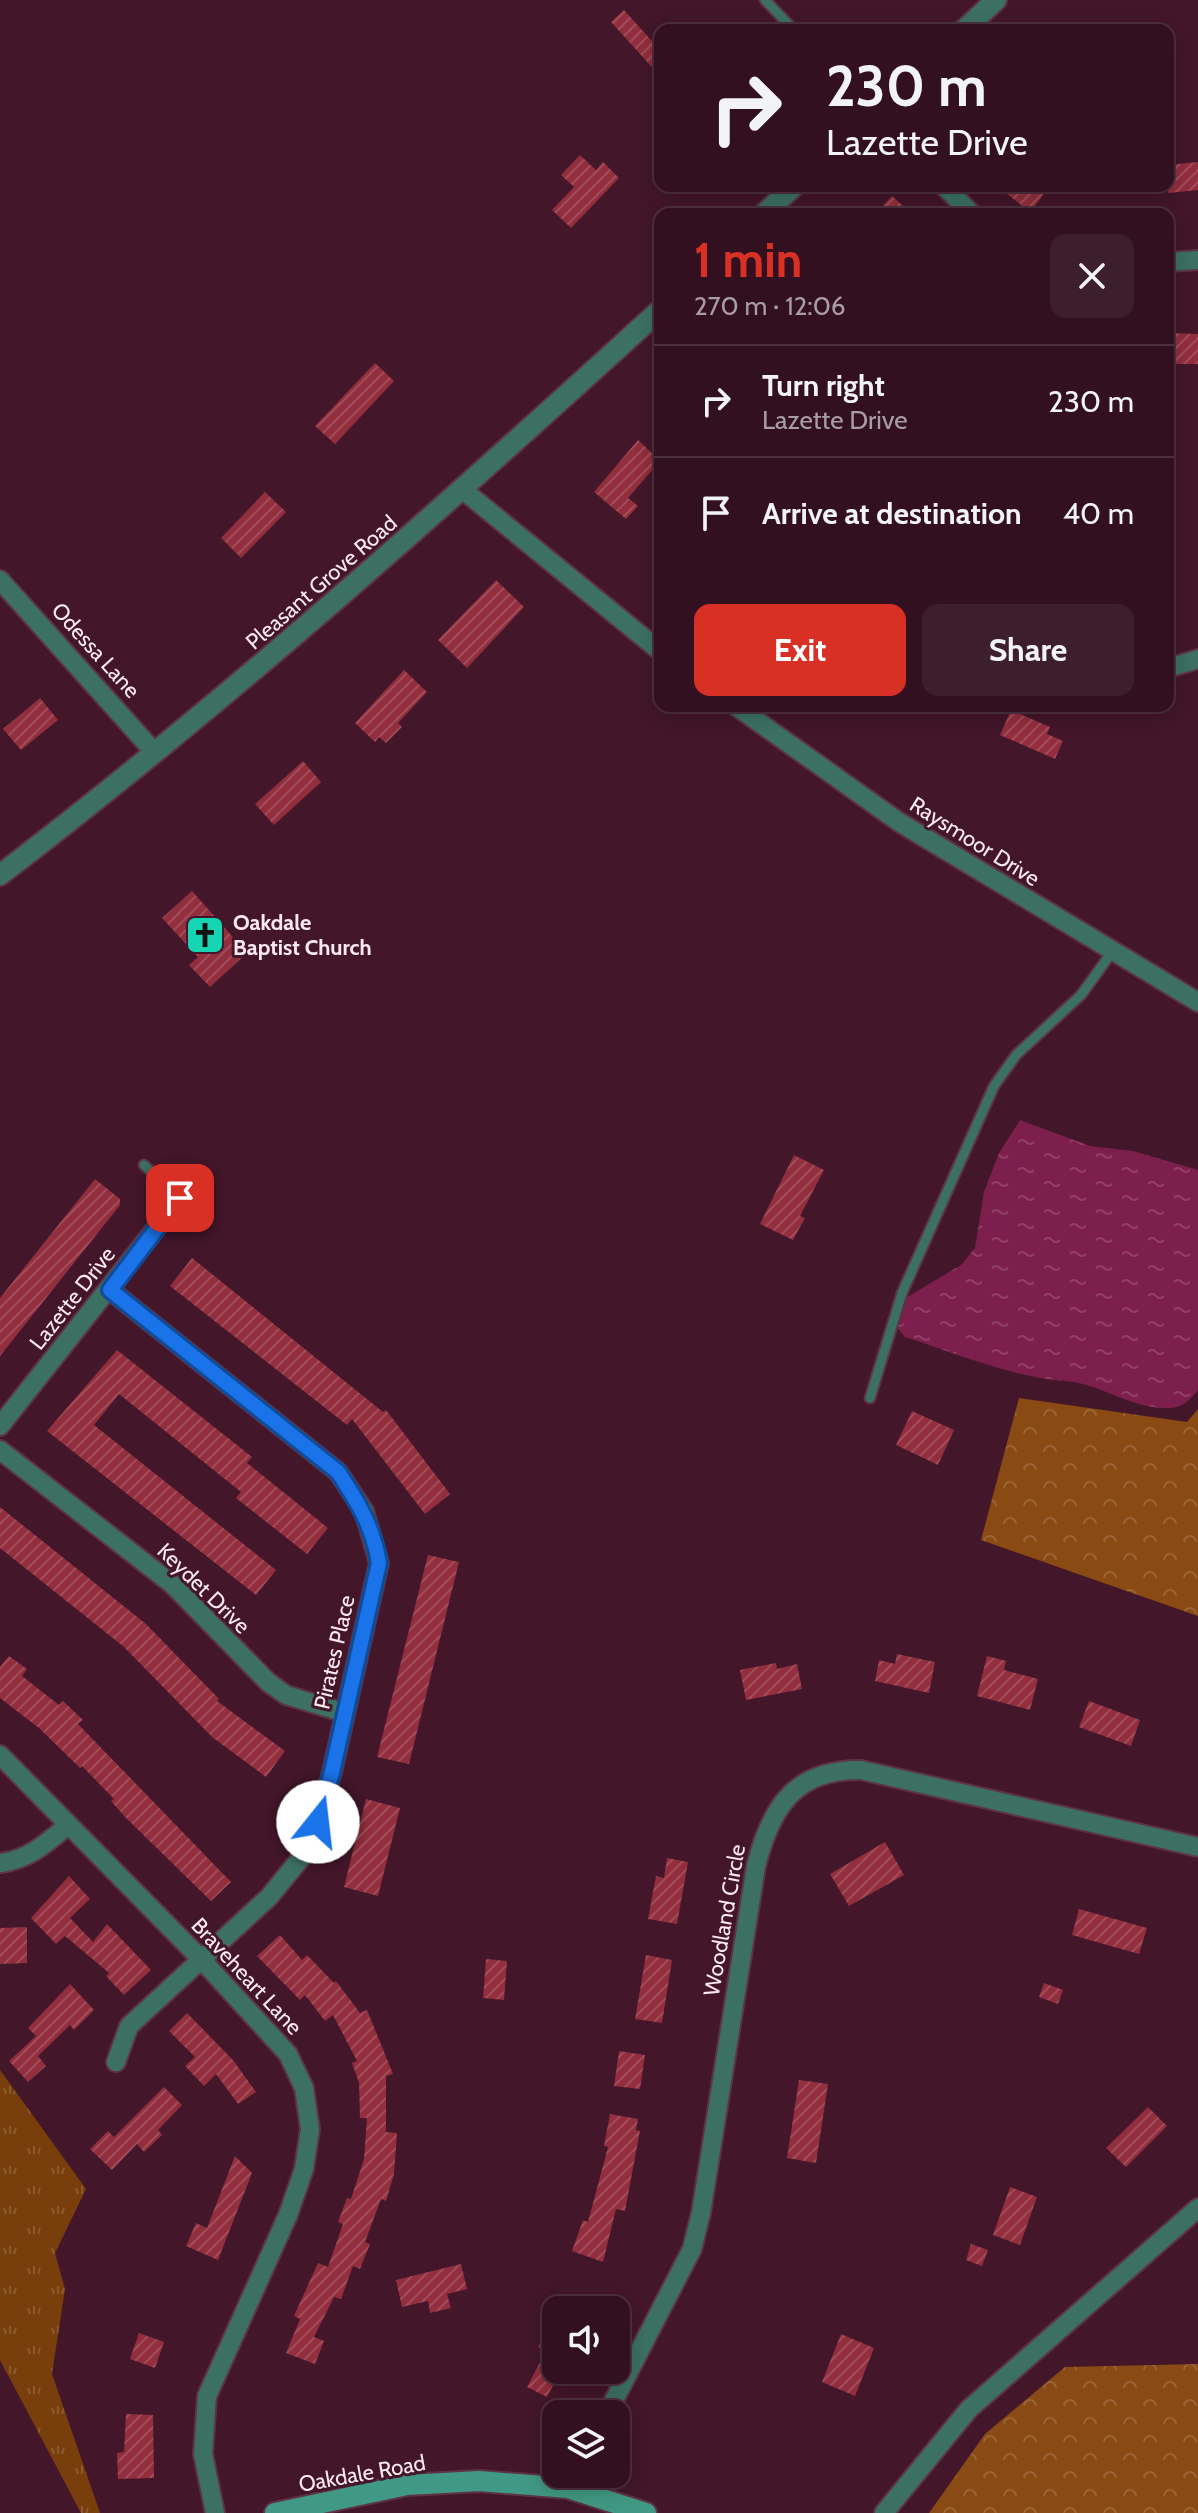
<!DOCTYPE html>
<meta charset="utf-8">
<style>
body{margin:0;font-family:Cabin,sans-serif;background:#3d1e2d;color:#f1f3f6;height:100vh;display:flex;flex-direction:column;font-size:30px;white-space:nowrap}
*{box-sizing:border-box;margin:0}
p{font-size:26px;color:#a89da5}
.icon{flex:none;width:44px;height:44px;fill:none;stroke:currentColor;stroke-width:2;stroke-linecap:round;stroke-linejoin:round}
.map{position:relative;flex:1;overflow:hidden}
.side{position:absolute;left:654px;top:208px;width:520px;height:504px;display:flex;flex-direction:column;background:#321020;border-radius:16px;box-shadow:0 4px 20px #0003,0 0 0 2px #4d303e}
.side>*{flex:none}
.banner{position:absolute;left:654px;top:24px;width:520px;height:168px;border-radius:16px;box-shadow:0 4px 20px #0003,0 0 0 2px #4d303e;background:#321020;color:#f1f3f6;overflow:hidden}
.tools{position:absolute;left:542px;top:2296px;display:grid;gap:16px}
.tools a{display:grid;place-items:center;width:88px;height:88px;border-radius:16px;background:#321020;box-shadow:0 4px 20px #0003,0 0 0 2px #4d303e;font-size:40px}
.pin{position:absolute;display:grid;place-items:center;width:68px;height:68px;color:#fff;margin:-34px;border-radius:16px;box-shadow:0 4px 12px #0006}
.me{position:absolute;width:88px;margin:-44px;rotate:16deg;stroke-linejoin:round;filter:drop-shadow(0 0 6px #0008)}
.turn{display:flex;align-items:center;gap:28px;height:168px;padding:0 40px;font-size:36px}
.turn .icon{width:104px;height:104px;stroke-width:2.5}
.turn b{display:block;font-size:56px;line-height:68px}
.round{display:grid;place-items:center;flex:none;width:84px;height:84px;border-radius:16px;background:#3d1e2d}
.headline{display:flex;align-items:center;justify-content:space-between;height:136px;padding:0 40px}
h1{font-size:48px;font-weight:800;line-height:60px;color:#d93025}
.primary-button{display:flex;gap:16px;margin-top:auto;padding:16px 40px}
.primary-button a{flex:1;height:92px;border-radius:16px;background:#d93025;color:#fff;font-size:32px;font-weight:800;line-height:92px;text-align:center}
.primary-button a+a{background:#3d1e2d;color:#f1f3f6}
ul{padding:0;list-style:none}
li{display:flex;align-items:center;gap:24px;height:112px;padding:0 40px;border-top:2px solid #4d303e}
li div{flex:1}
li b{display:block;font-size:30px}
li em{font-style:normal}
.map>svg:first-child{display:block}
.grass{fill:url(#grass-tufts)}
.forest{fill:url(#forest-crowns)}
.water{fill:url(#water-ripples)}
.building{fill:url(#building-hatch)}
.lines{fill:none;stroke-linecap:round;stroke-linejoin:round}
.service-casing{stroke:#5d3446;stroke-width:13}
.minor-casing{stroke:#5d3446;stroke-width:22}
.tertiary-casing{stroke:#5d3446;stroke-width:24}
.secondary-casing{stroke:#5d3446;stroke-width:24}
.service{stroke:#3c7063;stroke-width:9}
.minor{stroke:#3c7063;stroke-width:18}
.tertiary{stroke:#3c7063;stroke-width:20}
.secondary{stroke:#409984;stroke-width:20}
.route-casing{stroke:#114b97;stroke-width:20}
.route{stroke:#1a73e8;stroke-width:14}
.labels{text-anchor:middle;stroke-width:6;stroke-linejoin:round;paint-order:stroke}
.street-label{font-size:22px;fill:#fdeaf0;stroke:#43162a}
.poi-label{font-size:22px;font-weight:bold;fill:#fdeaf0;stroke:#43162a;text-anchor:start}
</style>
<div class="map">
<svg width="1198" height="2513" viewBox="0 0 1198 2513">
<defs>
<pattern id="grass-tufts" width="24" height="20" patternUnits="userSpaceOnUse" patternTransform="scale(2)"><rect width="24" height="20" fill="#783f0d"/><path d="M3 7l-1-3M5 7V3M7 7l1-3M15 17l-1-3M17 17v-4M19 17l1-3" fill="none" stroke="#8c5b31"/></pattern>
<pattern id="forest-crowns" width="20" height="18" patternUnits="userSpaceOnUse" patternTransform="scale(2)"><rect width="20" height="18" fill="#894a14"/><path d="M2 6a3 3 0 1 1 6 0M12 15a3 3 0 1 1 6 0" fill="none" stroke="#9b6436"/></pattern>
<pattern id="water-ripples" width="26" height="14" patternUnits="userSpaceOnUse" patternTransform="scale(2)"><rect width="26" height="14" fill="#7c1f4c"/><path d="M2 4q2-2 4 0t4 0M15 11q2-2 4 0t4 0" fill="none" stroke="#904066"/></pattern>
<pattern id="building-hatch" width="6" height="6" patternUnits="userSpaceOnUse" patternTransform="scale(2)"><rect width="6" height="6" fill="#922e3d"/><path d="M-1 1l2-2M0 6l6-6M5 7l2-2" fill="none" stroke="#a24c59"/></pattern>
</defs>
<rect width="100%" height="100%" fill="#43162a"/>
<path class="grass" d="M0 2070 86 2189 55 2253 65 2289 52 2374 100 2513H81L0 2360Z"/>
<path class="forest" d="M1019 1398 1187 1422 1198 1409V1616L981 1540Z
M1198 2364V2513H929L985 2434 1065 2367Z"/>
<path class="water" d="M1020 1120 1090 1146 1133 1151 1198 1170V1390C1189 1401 1182 1408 1168 1408 1131 1409 1101 1384 1066 1381 1011 1377 958 1354 905 1337L895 1325 904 1299 961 1265 975 1248 984 1192 999 1153Z"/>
<path class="building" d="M624 10 660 50V76L611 22Z
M580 155 596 170 603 162 619 178 571 228 552 210 574 187 561 175Z
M1198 162V190L1168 193V165Z
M997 186H1050L1030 212Z
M892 196 912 214H875Z
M1168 333 1198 334V364H1168Z
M375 363 394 381 335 444 315 426Z
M638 440 660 461 628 498 638 506 626 519 594 492Z
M265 492 286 512 241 558 221 538Z
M496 580 524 607 467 668 438 640Z
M404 670 427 692 398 723 402 727 386 743 379 737 375 742 355 723Z
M40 698 58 720 21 750 3 729Z
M1011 710 1050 727 1047 734 1063 741 1055 759 1000 735Z
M303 761 321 782 274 825 255 804Z
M192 891 247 953 210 987 189 965 198 957 162 918Z
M794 1155 824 1170 800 1216 805 1218 793 1240 760 1224Z
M95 1179 120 1199V1205L0 1356V1298Z
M192 1258 383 1412 386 1410 450 1494 425 1514 352 1419 347 1425 170 1286Z
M117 1350 252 1457 247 1463 328 1528 307 1554 236 1498 241 1492 119 1394 94 1425 276 1570 256 1595 47 1431Z
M912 1411 954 1430 938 1465 896 1445Z
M0 1507 146 1624 219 1699 217 1701 285 1751 266 1777 212 1737 124 1647 0 1548Z
M428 1555 459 1562 409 1764 377 1757Z
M897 1654 935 1662 929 1693 875 1681 879 1660 895 1664Z
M9 1656 27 1669 22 1676 59 1705 63 1701 83 1720 78 1724 231 1882 211 1901 126 1818 111 1801 114 1799 82 1766 80 1768 39 1728 0 1698V1667Z
M987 1656 1006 1661 1004 1670 1038 1679 1030 1710 977 1696Z
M776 1663 777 1669 797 1664 802 1689 746 1700 740 1670Z
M1089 1701 1140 1720 1131 1746 1079 1727Z
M366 1799 400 1808 378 1896 344 1887Z
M885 1842 904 1875 849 1906 830 1874Z
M667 1858 688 1862 677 1924 648 1919 656 1876 664 1878Z
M69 1876 90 1899 70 1918 93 1942 107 1924 151 1970 124 1995 106 1976 109 1973 65 1936 56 1944 31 1918Z
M1079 1909 1147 1928 1139 1954 1072 1935Z
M27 1927V1963L0 1964V1928Z
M280 1935 302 1960 307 1955 334 1983 336 1981 360 2013 367 2010 393 2074 386 2076V2132L397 2133 394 2174 386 2201 381 2199 365 2242 370 2244 360 2269 353 2266 341 2299 334 2297 314 2337 324 2341 315 2364 286 2353 300 2319 294 2316 318 2263 328 2267 343 2224 338 2222 347 2198 351 2199 364 2159 367 2118H360L359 2083 352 2063 357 2061 333 2015 325 2021 305 1995 300 2000 257 1956Z
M646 1955 672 1960 662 2023 635 2019Z
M486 1959 507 1961 504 2000 483 1998Z
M1044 1983 1063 1990 1058 2004 1039 1997Z
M70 1984 94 2010 74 2030 70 2025 38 2056 46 2066 28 2082 9 2061 36 2036 28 2028Z
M187 2013 233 2060 256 2092 238 2104 216 2074 204 2086 185 2066 195 2057 169 2031Z
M619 2051 645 2055 640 2089 614 2086Z
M799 2080 828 2084 816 2163 787 2158Z
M164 2087 182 2105 158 2130 162 2135 144 2152 137 2144 112 2170 90 2149 108 2131 114 2137Z
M1148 2107 1167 2126 1126 2167 1106 2148Z
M610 2114 638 2119 636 2130 640 2131 625 2211 616 2209 603 2262 572 2251 583 2220 588 2222 608 2147 604 2146Z
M235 2156 252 2173 218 2260 186 2246 196 2223 207 2228Z
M1010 2187 1037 2197 1020 2245 993 2235Z
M971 2244 988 2250 982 2266 966 2260Z
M461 2264 467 2289 447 2294 451 2308 430 2313 428 2301 402 2307 396 2280Z
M556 2312V2370H561L547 2397 527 2387 546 2351 538 2347Z
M139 2333 164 2342 155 2368 130 2359Z
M841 2334 874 2348 855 2396 822 2382Z
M126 2414 153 2415 154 2478 118 2479 117 2453 124 2452Z"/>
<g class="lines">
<g class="service-casing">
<path id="service" d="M765 0 794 30
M144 1165 180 1198
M870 1398 902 1293 994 1086 1016 1055 1081 995 1112 952"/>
</g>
<g class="minor-casing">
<path id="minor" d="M944 186 972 214
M1168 262 1198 260
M463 490 660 651
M0 580 155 753
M1168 668 1198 659
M736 706 899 822 1198 1002
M110 1290 338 1472 364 1511 379 1563 332 1772 310 1847 269 1897 129 2026 116 2062
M0 1426 180 1198
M0 1450 172 1584 268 1682 286 1695 345 1713
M0 1755 202 1960 288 2054 304 2088 310 2129 304 2169 288 2215 207 2396 203 2454 215 2513
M1 1863C29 1859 47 1843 68 1825
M607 2414 692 2249 701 2213 756 1866C771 1807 795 1769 861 1770L1198 1847
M884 2513 969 2409 1198 2208"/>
</g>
<g class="tertiary-casing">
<path id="tertiary" d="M964 30 996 0
M764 214 794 186
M0 875C230 699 446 505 660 310"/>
</g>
<g class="secondary-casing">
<path id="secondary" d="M275 2513 407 2485 479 2481 568 2488 646 2513"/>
</g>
<use href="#service" class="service"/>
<use href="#minor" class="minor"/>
<use href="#tertiary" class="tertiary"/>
<use href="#secondary" class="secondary"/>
</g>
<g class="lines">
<g class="route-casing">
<path id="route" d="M180 1198 110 1290 338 1472C358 1502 373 1527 379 1563L332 1772 318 1822"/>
</g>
<use href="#route" class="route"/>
</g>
<defs>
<g id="church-square" transform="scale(2)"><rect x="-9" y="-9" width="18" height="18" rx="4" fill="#15d5b3" stroke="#43162a"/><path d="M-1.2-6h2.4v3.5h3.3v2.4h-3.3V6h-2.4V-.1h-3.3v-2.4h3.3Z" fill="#111"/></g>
</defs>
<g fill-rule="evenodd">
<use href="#church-square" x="205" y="935"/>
</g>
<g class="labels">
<g class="street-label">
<text transform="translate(321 582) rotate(-41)" y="8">Pleasant Grove Road</text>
<text transform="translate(96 650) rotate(48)" y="8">Odessa Lane</text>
<text transform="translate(975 841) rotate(32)" y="8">Raysmoor Drive</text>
<text transform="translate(72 1298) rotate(-52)" y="8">Lazette Drive</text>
<text transform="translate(204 1588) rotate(44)" y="8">Keydet Drive</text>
<text transform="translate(334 1652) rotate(-77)" y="8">Pirates Place</text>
<text transform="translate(724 1920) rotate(-80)" y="8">Woodland Circle</text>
<text transform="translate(247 1976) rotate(47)" y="8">Braveheart Lane</text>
<text transform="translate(362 2473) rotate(-10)" y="8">Oakdale Road</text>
</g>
<g class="poi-label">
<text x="233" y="930">Oakdale<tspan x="233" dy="25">Baptist Church</tspan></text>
</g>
</g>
</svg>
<div class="tools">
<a><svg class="icon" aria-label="sound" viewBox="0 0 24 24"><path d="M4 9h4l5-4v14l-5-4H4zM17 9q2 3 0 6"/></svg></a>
<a><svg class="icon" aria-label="layers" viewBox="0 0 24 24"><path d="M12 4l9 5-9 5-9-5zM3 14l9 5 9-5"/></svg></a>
</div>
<div class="pin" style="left:180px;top:1198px;background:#d93025"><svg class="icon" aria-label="arrive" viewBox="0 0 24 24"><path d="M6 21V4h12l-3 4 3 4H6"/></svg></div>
<svg class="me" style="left:318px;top:1822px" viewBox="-20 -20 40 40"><circle r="19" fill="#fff"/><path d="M0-13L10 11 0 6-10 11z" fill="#1a73e8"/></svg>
<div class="banner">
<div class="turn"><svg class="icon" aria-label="right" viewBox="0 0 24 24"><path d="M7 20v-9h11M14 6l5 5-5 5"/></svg><div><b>230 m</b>Lazette Drive</div></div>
</div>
<section class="side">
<div class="headline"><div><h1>1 min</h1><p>270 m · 12:06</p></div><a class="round"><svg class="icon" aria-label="close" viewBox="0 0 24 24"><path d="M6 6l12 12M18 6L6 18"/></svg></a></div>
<ul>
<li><svg class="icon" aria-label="right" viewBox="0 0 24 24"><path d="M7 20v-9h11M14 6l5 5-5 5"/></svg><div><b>Turn right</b><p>Lazette Drive</p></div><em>230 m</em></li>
<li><svg class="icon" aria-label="arrive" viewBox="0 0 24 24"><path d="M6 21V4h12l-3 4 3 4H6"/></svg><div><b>Arrive at destination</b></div><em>40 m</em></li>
</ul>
<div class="primary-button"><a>Exit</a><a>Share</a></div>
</section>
</div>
